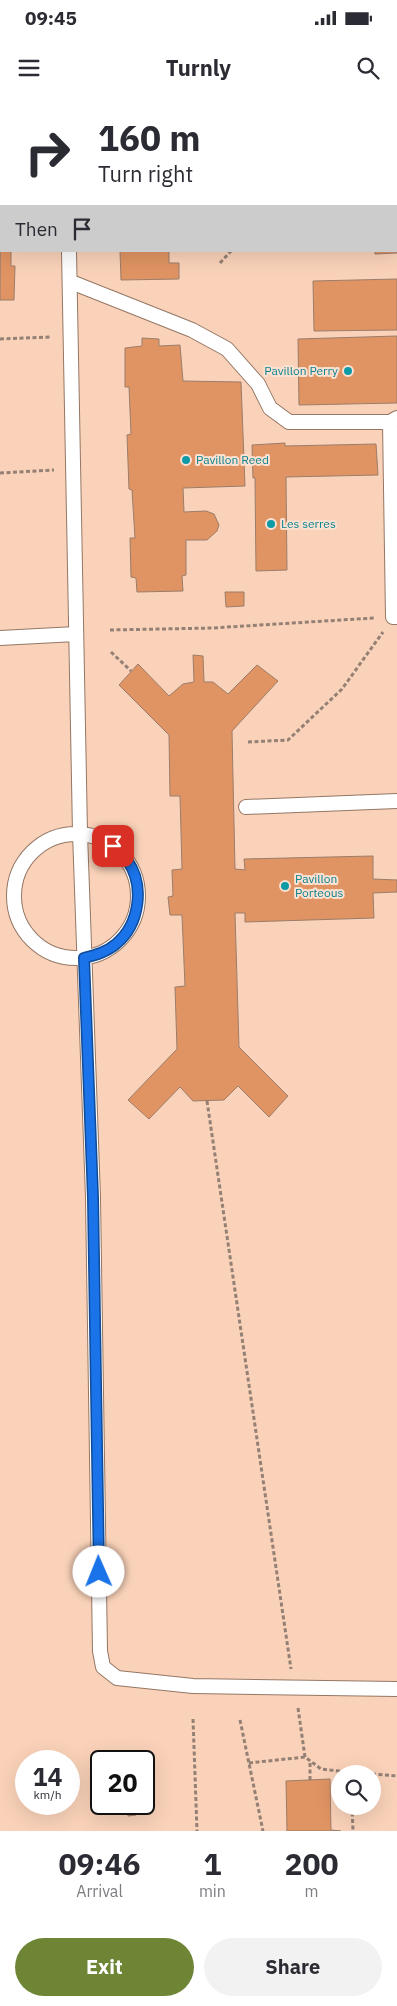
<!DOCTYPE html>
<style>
body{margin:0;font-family:"IBM Plex Sans",sans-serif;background:#f2f2f3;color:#2b2b33;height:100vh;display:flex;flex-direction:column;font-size:19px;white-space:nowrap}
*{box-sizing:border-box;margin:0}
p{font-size:16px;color:#7c7c81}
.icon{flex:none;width:28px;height:28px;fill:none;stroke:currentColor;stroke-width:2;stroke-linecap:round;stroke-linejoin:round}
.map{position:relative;height:1731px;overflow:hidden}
.sheet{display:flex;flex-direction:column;background:#fff;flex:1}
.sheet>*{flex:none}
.top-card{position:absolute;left:0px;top:0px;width:398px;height:152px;box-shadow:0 5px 20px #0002;background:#fff;color:#2b2b33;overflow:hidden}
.fabs{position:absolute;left:331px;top:1665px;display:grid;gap:10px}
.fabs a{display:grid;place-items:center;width:50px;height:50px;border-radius:50%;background:#fff;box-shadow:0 5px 20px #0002;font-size:25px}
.speed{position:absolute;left:15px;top:1650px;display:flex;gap:10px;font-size:25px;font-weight:700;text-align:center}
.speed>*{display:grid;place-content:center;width:65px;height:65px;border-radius:50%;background:#fff;box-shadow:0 5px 20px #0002;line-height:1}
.speed small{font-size:12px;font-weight:400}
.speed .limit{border:2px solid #111;border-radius:8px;background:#fff;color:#111}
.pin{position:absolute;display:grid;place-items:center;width:42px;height:42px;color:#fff;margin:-21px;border-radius:10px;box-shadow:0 2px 8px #0006}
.me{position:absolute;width:55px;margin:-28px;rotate:359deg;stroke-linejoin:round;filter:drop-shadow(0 0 4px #0008)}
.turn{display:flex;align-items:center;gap:18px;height:105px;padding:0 15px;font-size:22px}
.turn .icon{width:65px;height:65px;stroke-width:2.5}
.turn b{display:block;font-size:35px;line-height:42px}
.then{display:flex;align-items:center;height:48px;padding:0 15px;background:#0003;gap:10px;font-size:19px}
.eta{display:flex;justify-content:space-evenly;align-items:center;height:85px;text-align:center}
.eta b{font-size:30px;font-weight:700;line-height:35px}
.action{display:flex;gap:10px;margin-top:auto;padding:10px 15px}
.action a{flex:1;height:58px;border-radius:30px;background:#6e8536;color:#fff;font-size:20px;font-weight:700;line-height:58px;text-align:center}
.action a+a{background:#f2f2f3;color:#2b2b33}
.status{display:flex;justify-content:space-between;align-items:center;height:35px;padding:0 25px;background:#fff;direction:ltr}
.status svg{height:14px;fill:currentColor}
header{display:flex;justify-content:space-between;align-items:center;height:65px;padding:0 15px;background:#fff;font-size:22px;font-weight:700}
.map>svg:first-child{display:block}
.built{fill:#fad2b9;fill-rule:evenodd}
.building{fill:#e09463;stroke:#9b7d6b}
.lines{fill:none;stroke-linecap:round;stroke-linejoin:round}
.lane-casing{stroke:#947765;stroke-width:16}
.path{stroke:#948075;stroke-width:3;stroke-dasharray:4 2.5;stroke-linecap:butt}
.lane{stroke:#fff;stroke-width:14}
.route-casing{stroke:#114b97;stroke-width:12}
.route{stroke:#1a73e8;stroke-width:9}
.culture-dot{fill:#0f9aa8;stroke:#fce1d1;stroke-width:2}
.labels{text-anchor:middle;stroke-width:4;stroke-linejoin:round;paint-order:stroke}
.culture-label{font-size:12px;fill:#0d838f;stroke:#fce1d1;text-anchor:start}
</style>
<div class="status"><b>09:45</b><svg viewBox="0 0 49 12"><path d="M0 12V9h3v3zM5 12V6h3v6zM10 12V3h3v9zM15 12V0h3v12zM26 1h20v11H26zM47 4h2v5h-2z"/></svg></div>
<header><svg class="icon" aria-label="menu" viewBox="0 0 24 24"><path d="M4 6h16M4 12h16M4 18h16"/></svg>Turnly<svg class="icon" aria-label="search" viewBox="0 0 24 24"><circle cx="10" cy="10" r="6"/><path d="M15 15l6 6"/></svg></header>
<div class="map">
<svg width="397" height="1731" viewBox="0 0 397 1731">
<rect width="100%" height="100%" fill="#fce1d1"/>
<path class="built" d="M0 0H397V1731H0ZM1 1H396V151H1ZM26 1661H69V1704H26ZM101 1661H144V1704H101ZM340 1674H372V1706H340Z"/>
<path class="building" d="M114 0H345V1H114Z
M396 69 397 153 375 154V151H396Z
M1 71V151H11V166H15L14 200H0Z
M120 151H169V163H179V179L121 180Z
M397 179V230L314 231 313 181Z
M397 236V303L299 305 298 239Z
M142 238 159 239V246L180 245 183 281 241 282 245 386 183 388 184 412 206 411 214 414 219 425 217 431 207 440H186V475L182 476 183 491 137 492 136 478 131 477 130 438H135L132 390 129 389 127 335 131 334 129 287H125V248L142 246Z
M285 343V346L376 344 378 375 286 377 287 470 256 471 255 378H253L252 345Z
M225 492H244V506L226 507Z
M193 555 203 556 204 582H213L228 594 257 565 278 581 232 631 235 769 245 770 244 759 373 756V779L397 780V792L373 793 374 818 245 822V813H235L239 947 288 996 269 1017 238 986 224 1000 193 1001 180 987 149 1019 128 1000 177 949 175 887 185 886 182 815H170L168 797 173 796 172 770 182 769 180 696H170L169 635 119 585 138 564 169 596 183 584 194 582Z
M330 1679 331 1730 341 1731H287L286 1681Z
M134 1706 136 1715 128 1716 127 1707Z"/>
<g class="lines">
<g class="lane-casing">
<path id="lane" d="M63 0V1
M22 1 23 0
M0 19H1
M69 151 80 733 93 1098 100 1551 103 1567 117 1578 193 1586 397 1589
M71 182 192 230 227 249 258 284 270 308 289 322H390L397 318
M390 322 393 517H397
M0 538 76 534
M246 707 397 701
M14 796a62 62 0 1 1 124 0a62 62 0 1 1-124 0Z"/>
</g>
<path class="path" d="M369 1 370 0
M220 163 231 151
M0 239 52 237
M0 373 54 370
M110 530 212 528 374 518
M111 552 131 571
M248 642 288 640 342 589 383 532
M207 1001 291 1569
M298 1608 305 1657 321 1669 366 1674
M193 1619 197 1731
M240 1620 263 1731
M249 1663 305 1657
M372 1674 397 1676
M310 1680V1661
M352 1706 353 1731"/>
<use href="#lane" class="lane"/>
</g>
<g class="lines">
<g class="route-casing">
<path id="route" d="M99 1472 93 1098 84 858C95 855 107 852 116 844 140 824 145 785 127 760 123 754 117 750 113 746"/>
</g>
<use href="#route" class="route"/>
</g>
<g class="culture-dot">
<circle cx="348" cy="271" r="5"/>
<circle cx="186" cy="360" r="5"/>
<circle cx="271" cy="424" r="5"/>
<circle cx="285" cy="786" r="5"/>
</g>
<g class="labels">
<g class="culture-label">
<text x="338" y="275" text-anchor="end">Pavillon Perry</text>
<text x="196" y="364">Pavillon Reed</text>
<text x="281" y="428">Les serres</text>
<text x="295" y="783">Pavillon<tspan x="295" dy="14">Porteous</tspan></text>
</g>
</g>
</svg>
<div class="fabs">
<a><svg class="icon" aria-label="search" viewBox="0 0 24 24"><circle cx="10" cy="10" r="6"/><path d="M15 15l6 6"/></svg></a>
</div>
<div class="speed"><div>14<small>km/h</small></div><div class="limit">20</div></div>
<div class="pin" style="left:113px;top:746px;background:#d93025"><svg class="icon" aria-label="arrive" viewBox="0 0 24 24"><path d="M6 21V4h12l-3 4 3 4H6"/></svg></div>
<svg class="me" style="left:99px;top:1472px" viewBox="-20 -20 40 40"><circle r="19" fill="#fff"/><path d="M0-13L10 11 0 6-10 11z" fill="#1a73e8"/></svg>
<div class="top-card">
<div class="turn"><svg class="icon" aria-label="right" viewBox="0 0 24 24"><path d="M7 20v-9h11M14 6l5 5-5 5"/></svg><div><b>160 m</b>Turn right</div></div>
<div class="then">Then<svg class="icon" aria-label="arrive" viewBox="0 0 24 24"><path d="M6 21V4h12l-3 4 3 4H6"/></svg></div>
</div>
</div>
<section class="sheet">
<div class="eta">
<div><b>09:46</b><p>Arrival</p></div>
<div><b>1</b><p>min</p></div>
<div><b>200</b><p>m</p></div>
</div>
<div class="action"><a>Exit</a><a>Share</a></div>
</section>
